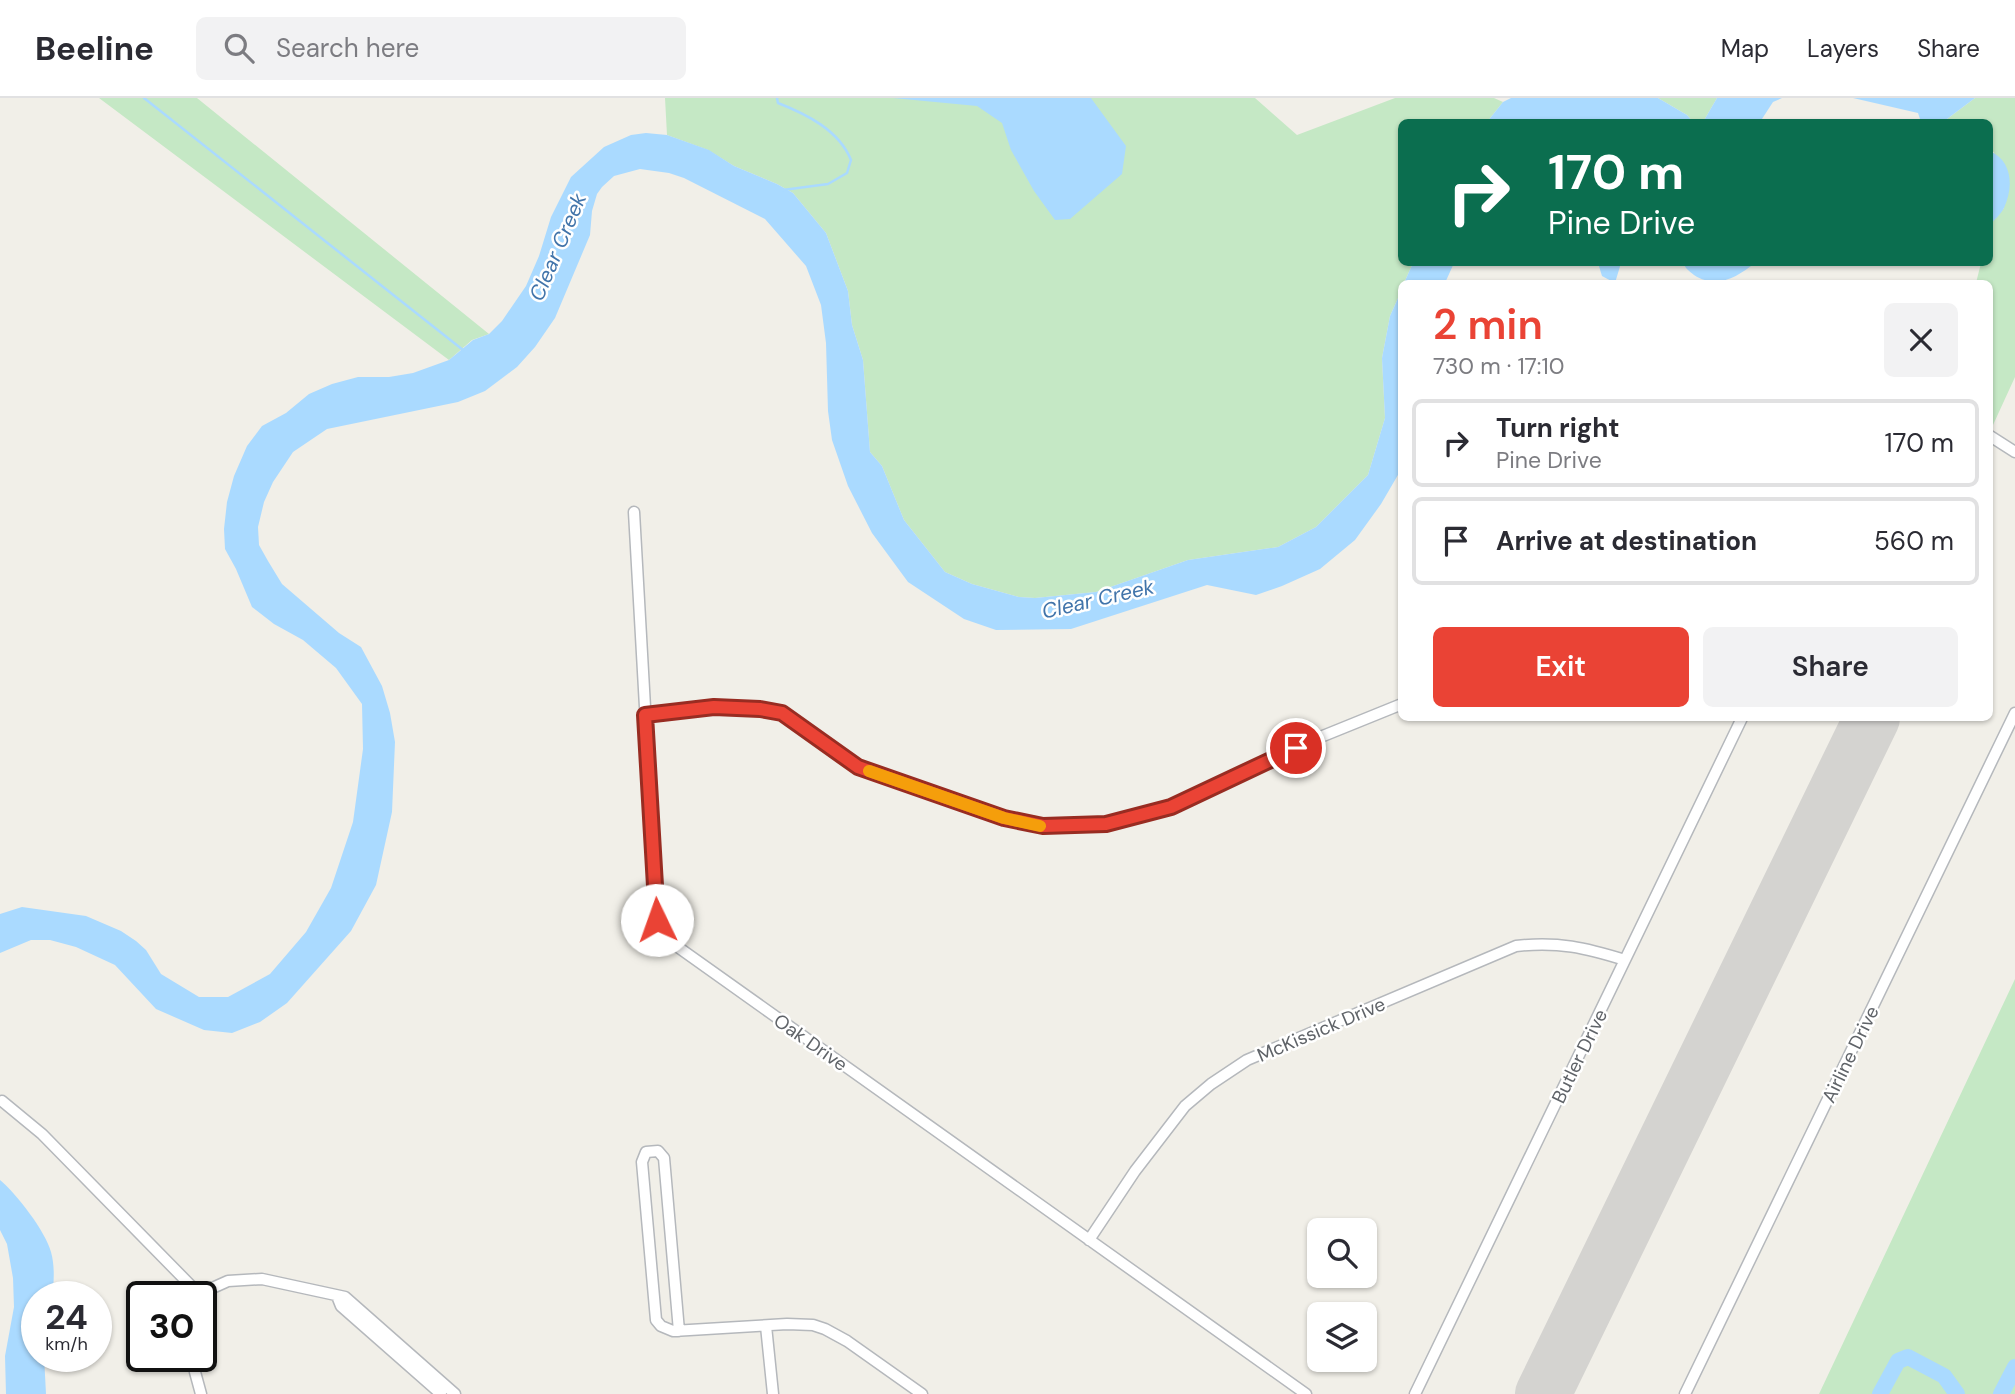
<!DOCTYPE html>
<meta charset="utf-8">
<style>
body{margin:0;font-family:"DM Sans",sans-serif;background:#f2f2f3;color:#2b2b33;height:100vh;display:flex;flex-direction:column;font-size:26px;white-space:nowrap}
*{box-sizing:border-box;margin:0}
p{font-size:23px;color:#7c7c81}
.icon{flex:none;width:38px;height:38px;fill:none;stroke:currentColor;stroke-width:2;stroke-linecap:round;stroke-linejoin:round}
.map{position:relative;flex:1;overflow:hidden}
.drawer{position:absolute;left:1398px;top:182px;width:595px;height:441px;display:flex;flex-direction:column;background:#fff;border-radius:10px;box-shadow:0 2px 5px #0004}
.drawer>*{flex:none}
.top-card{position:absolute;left:1398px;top:21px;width:595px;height:147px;border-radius:10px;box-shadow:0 2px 5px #0004;background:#0b6e4f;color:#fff;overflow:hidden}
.fabs{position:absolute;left:1307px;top:1120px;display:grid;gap:14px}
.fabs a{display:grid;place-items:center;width:70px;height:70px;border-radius:10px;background:#fff;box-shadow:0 2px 5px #0004;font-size:35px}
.speed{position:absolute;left:21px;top:1183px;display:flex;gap:14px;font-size:35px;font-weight:700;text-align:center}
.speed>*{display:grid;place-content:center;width:91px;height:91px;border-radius:50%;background:#fff;box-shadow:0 2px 5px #0004;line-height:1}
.speed small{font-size:18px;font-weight:400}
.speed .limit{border:4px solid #111;border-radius:10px;background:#fff;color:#111}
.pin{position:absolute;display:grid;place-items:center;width:60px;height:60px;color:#fff;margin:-30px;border:4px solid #fff;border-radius:50%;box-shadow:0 2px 7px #0007}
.me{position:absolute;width:77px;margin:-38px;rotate:357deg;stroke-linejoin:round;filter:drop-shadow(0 0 5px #0008)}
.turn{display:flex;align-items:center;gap:24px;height:147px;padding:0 35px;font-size:32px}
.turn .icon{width:91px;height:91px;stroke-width:2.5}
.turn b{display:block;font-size:49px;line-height:60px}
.round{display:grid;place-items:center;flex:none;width:74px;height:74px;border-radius:10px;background:#f2f2f3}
.head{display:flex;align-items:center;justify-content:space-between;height:119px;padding:0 35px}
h1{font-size:42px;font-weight:600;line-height:52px;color:#ea4335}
.cta{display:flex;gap:14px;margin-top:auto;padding:14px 35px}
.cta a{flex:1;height:80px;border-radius:10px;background:#ea4335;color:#fff;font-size:28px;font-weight:600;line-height:80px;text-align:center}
.cta a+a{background:#f2f2f3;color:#2b2b33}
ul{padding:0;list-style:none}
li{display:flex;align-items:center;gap:21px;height:88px;margin:0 14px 10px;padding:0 21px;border:4px solid #e1e1e2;border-radius:10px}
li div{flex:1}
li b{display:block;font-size:26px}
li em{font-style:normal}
header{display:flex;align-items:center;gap:42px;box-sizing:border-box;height:98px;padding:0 35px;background:#fff;border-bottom:2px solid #e1e1e2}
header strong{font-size:33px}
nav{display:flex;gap:38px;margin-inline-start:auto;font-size:24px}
.search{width:490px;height:63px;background:#f2f2f3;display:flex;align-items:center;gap:18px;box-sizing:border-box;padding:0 24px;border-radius:10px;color:#7c7c81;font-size:26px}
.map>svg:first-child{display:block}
.green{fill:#c5e8c5}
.water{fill:#aadaff}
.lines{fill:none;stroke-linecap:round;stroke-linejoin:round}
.stream{stroke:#aadaff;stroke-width:2.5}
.river{stroke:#aadaff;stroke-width:16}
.runway{stroke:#d4d3d0;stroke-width:56}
.street-casing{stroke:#b5b8bc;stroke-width:13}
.street{stroke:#fff;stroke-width:10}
.route-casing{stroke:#982c22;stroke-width:18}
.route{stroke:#ea4335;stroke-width:12}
.slow{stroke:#f59e0b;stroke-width:12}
.labels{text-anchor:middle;stroke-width:5;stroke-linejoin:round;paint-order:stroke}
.street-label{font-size:19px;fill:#5f6368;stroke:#fff}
.water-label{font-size:21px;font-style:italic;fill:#4174aa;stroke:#fff}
</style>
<header>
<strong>Beeline</strong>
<div class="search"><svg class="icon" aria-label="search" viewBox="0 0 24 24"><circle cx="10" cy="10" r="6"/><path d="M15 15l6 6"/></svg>Search here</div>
<nav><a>Map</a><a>Layers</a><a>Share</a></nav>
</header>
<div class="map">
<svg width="2015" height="1296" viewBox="0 0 2015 1296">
<rect width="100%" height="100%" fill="#f1efe8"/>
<path class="green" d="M99 0H197L489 236 472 242 449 262Z
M665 0H1255L1297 37 1395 0H1494L1503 4 1487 24H1402V164L1413 165 1404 185 1402 186V191L1390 218 1382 260 1385 320 1368 377 1316 429 1278 449 1188 462 1096 494 1035 500 1019 499 972 486 945 474 904 422 882 368 870 354 863 262 852 227 848 193 826 135 793 95 777 86 734 68 708 52 667 37Z
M1658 0H1717L1703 24H1693L1687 17Z
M1975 0H2015V279L1993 327 1990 325V186L1976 185 1981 165 1990 164V127L2004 110 1994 54 1990 53V24H1943Z
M2015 881V1296H1819Z"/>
<path class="water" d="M893 0H1091L1126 48 1122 76 1070 121 1055 122 1034 93 1011 52 1002 25 977 8Z
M1511 0H1658L1687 17 1693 24H1605L1593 22 1487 24 1503 4Z
M1717 0H1782L1773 4 1760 24H1703Z
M1853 0H1975L1943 24H1921L1918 15Z
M646 35 667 37 709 52 734 68 777 86 793 95 826 135 848 193 852 227 863 262 870 354 882 368 904 422 945 474 972 486 1019 499 1035 500 1096 494 1188 462 1278 449 1316 429 1368 377 1385 320 1382 260 1390 218 1402 191V370L1381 406 1355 442 1320 471 1282 488 1256 497 1207 487 1071 531 996 532 964 521 908 484 872 435 848 388 832 342 828 313 826 245 821 207 806 168 765 121 684 80 669 75 640 71 614 78 602 89 597 96 592 113 590 137 555 220 535 249 517 269 485 293 458 304 327 331 293 354 273 384 264 404 258 429 259 447 268 463 282 486 339 535 361 549 382 588 390 615 395 644 392 714 376 787 351 833 287 905 260 924 232 935 204 932 156 911 115 867 76 849 50 842H31L0 855V816L22 809 86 818 121 833 136 843 146 852 161 876 199 899H228L270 876 306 834 331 790 353 724 363 651 362 606 336 570 303 542 274 526 252 509 236 471 225 451 224 431 227 404 234 378 247 348 262 328 286 315 309 296 332 286 358 279H389L413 275 449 262 473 242 489 236 502 223 526 188 539 158 551 119 571 79 604 49 631 37Z
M1990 53C2012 63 2014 88 2004 110 2001 116 1994 122 1990 127Z
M1413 165V164L1454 165 1445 185H1404Z
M1598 165H1621L1615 185 1602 178Z
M1683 165 1684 164 1755 165C1737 179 1717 192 1694 177 1689 173 1686 171 1683 165Z
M0 1082C16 1095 46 1134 51 1154 55 1168 54 1185 52 1199H37V1258H44L46 1296H6L5 1258 14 1209 13 1180 7 1146 0 1132Z"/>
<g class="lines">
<path class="stream" d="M144 0 463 252
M777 0 778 5C806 16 839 32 851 62L847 75 828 86 783 92"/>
<path class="river" d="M1880 1296 1898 1263 1908 1259 1944 1278 1957 1296
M2001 1296 2015 1269"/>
<path class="runway" d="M1543 1296 1872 620"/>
<g class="street-casing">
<path id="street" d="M1990 338 2015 354
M634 414 657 822 663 836 675 847 1306 1296
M645 617 714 609 760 611 781 615 858 669 1004 720 1043 728 1106 726 1171 709 1318 640 1402 606
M2 1003 42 1036 199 1196 198 1199
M1089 1142 1135 1073 1185 1008 1211 986 1247 962 1516 848C1558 843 1586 850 1625 862
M199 1196 228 1183 262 1181 345 1199 455 1296
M337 1198 341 1208 441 1296
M766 1228 773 1296
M679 1233 664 1060 658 1053 646 1054 642 1064 656 1222 661 1228 673 1233 787 1226 813 1227 825 1231 847 1243 922 1296
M195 1258V1274L201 1296
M1415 1296 1742 620
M1685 1296 2015 615"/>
</g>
<use href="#street" class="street"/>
</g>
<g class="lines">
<g class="route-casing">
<path id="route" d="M657 822 645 617 714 609 760 611 782 615 858 669 1004 720 1043 728 1106 726 1171 709 1296 650"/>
</g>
<use href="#route" class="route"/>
<path class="slow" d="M869 673 1004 720 1040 728"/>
</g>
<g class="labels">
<g class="street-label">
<text transform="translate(1321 931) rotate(-23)" y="7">McKissick Drive</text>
<text transform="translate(811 944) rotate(35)" y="7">Oak Drive</text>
<text transform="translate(1850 956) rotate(-64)" y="7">Airline Drive</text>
<text transform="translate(1579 958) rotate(-64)" y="7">Butler Drive</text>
</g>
<g class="water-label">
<text transform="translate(558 149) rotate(-67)" y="7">Clear Creek</text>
<text transform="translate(1098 501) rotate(-13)" y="7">Clear Creek</text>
</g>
</g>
</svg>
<div class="fabs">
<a><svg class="icon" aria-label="search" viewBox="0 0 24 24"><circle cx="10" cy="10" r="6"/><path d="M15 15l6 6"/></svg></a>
<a><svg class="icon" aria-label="layers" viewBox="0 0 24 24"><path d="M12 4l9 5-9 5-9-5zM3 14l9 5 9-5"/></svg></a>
</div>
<div class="speed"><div>24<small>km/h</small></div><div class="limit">30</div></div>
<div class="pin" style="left:1296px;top:650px;background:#d93025"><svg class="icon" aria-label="arrive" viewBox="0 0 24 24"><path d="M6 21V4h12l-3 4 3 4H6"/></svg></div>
<svg class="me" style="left:657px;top:822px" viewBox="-20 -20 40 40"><circle r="19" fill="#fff"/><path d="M0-13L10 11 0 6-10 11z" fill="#ea4335"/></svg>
<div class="top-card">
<div class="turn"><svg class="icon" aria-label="right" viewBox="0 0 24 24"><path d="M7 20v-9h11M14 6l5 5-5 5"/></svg><div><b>170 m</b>Pine Drive</div></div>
</div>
<section class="drawer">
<div class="head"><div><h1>2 min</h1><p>730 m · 17:10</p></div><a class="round"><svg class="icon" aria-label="close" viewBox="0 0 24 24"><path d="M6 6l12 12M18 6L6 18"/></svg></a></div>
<ul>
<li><svg class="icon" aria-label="right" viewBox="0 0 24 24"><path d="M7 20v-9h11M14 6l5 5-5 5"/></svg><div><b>Turn right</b><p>Pine Drive</p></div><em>170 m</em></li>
<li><svg class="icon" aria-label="arrive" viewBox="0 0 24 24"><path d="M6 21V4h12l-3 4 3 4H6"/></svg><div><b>Arrive at destination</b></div><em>560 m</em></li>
</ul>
<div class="cta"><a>Exit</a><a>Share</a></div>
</section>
</div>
